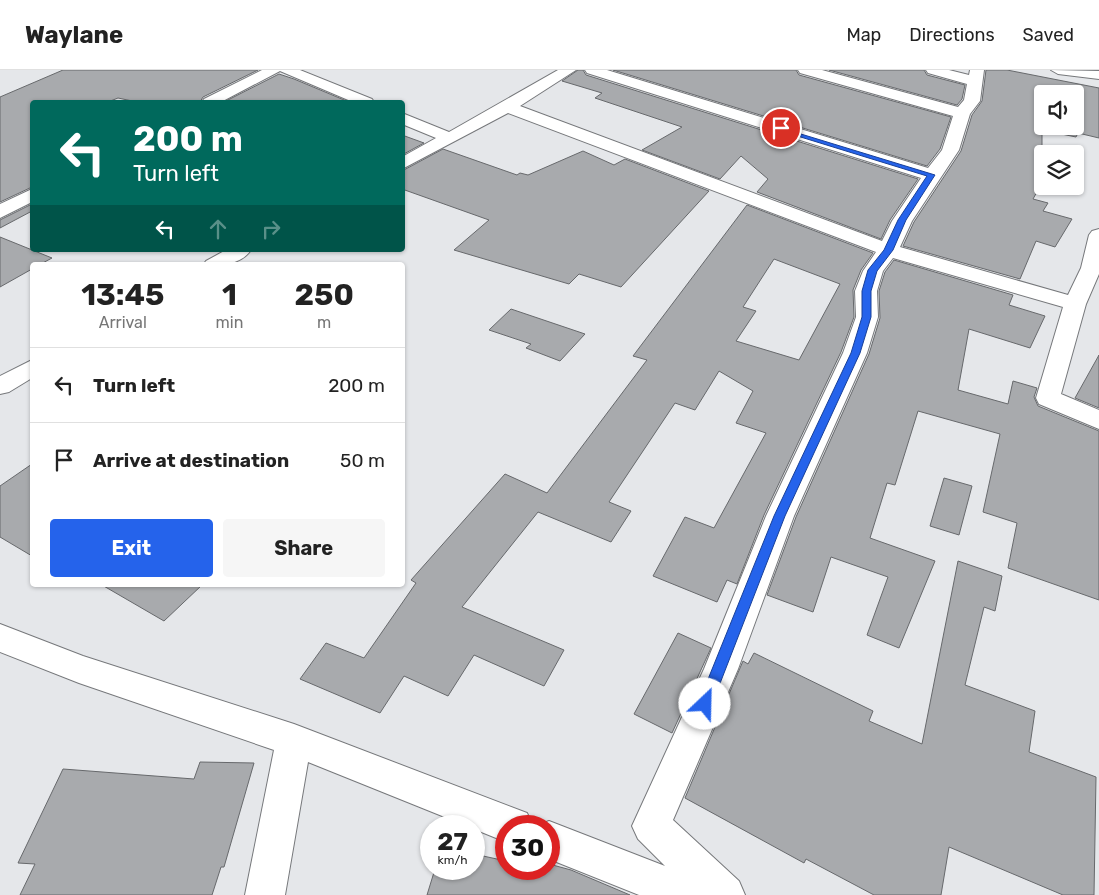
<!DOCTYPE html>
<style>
body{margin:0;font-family:Rubik,sans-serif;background:#f6f6f6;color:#222;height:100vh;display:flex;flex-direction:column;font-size:19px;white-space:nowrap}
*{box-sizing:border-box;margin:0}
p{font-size:16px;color:#767676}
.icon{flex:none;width:28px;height:28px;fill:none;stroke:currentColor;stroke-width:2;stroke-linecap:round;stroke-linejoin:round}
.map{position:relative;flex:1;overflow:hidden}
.sheet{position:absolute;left:30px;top:192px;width:375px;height:325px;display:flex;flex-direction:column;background:#fff;border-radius:5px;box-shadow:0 1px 4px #0004}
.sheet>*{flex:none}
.hud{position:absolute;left:30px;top:30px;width:375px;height:152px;border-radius:5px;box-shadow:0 1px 4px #0004;background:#00695c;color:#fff;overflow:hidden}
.fabs{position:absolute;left:1034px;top:15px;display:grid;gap:10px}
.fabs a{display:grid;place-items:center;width:50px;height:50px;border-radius:5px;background:#fff;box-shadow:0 1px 4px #0004;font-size:25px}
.speed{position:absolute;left:420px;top:745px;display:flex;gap:10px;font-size:25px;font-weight:700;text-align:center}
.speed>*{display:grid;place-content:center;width:65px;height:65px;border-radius:50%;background:#fff;box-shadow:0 1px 4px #0004;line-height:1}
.speed small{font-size:12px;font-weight:400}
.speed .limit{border:8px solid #d22;background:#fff;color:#111}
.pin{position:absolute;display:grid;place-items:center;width:42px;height:42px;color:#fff;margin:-21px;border:2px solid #fff;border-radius:50%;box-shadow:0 1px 5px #0007}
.me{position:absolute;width:55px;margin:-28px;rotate:24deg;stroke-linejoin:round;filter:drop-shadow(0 0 4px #0008)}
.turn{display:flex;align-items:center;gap:18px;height:105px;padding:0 20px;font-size:22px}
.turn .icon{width:65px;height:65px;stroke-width:2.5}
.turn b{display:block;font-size:35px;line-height:42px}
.lanes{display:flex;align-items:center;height:48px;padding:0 20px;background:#0003;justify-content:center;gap:25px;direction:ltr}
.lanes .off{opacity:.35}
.eta{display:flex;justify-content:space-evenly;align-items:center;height:85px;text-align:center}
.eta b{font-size:30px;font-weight:700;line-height:35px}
.action{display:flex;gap:10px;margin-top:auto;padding:10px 20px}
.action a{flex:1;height:58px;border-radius:5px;background:#2563eb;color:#fff;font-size:20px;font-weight:700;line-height:58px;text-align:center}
.action a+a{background:#f6f6f6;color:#222}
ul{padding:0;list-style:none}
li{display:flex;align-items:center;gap:15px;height:75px;padding:0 20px;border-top:1px solid #e0e0e0}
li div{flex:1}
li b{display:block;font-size:19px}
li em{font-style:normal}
header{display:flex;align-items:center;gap:30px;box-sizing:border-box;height:70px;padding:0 25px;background:#fff;border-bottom:1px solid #e0e0e0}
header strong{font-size:24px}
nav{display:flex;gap:28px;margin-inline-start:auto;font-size:18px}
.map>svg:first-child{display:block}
.building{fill:#a8aaad;stroke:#67696c;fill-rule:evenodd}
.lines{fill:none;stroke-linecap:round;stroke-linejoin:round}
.minor-casing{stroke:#76787b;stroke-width:2}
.minor{fill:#fff;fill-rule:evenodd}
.route{fill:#2563eb;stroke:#184099}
</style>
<header>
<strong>Waylane</strong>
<nav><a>Map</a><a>Directions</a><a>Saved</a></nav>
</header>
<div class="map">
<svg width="1099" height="825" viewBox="0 0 1099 825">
<rect width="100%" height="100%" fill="#e5e7ea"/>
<path class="building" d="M63 0H258L203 27 200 32H137L118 28 108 32H32V117L0 132V27Z
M578 0H583L586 5 918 109 890 150 881 169 757 122 768 109 741 86 720 109 642 80 682 57 595 28 602 23 562 11Z
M613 0H796L799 5 951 47 940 79 927 96Z
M829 0H924L927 5 965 15 962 29 957 35Z
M986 0H1007L1099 18V68L1078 63 1076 67 1042 60V113L1033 129 1048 133 1043 141 1072 149 1055 177 1036 171 1020 209 903 176 914 152 961 81 972 45 982 31ZM1042 24H1075V56H1042Z
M279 4 294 9 349 32H224Z
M402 65 424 73 402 85Z
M443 79 517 105 520 103 528 105 583 81 614 95 625 89 709 121 621 217 579 204 569 214 454 180 489 150 402 119V101Z
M32 134V141L0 158V150Z
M747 135 873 183 861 200 853 220 854 247 841 282 764 445 737 514 727 510 717 532 653 506 685 447 714 458 766 363 736 353 753 321 719 301 695 340 675 333 609 432 631 441 611 472 538 442 462 537 564 580 544 616 474 585 448 626 404 606 380 643 300 609 326 573 364 588 416 513 411 510 505 404 547 423 647 290 633 286ZM774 189 840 214 799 290 736 271 756 241 743 237Z
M0 167 52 188 39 195H32V199L0 217Z
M894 190 1013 225 1009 235 1045 246 1030 278 969 259 958 320 1008 334 1013 311 1037 318 1034 327 1038 336 1099 361V530L1008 498 1017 453 983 442 1000 364 918 341 895 415 887 413 870 468 935 491 899 578 867 565 888 507 831 487 813 542 767 525 796 447 869 284 880 248 879 221 885 202Z
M511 239 585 264 560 291 526 278 531 274 489 260Z
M1099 285V338L1075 328Z
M32 394V486L0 467V416Z
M944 408 972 416 959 465 930 456Z
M958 491 1002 506 995 541 984 537 965 615 1035 641 1029 682 1096 707 1094 825H1063L949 777 941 825H874L806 789 804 793 685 728 743 591 748 594 754 583 873 641 869 651 922 674Z
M102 515H202L164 551Z
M678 563 711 578 672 663 634 644Z
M200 692 254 693 224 797H221L212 825H20L35 794 18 793 63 699 194 709Z
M474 784 506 791V799H549V794L571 800 630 825H427L435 799H474Z"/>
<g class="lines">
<g class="minor-casing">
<path id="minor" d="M262 0H300L372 29 374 32H353L280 1 221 32H202L204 29Z
M558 0H576L520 36 882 171 892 151 921 108 587 3 585 0H607L928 98 942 80 953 46 800 3 798 0H822L958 37 964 30 967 14 928 3 926 0H949L969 5 970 0H984L980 31 970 44 959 80 912 151 900 177 1068 225 1081 198 1089 165 1092 161 1099 159V204L1086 234 1061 324 1099 340V359L1039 334 1036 328 1063 237 893 188 883 201 877 221 878 247 867 283 794 446 738 599 673 750 739 811 745 825H639L549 789V756H536L549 751 665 796 638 769 632 756 704 599 766 446 843 283 856 247 855 221 863 201 876 182 508 43 402 99V87L436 68 402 54V43L449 62Z
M1051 0 1099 1V9L1058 4Z
M32 119V132L0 148V134Z
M226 180H251C240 196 220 195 203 195L206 191Z
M32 290V308L9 322 0 324V306Z
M0 554 83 586 294 654 527 743 533 756H506V772L474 759V756H467L308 692 285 825H245L274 680 79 613 0 582Z"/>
</g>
<use href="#minor" class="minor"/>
</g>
<path class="route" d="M778 57 935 105 906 150 893 180 877 201 871 221V247L860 283 785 446 712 634 710 638 705 640 700 638 698 634 774 446 851 283 862 247V221L868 200 884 180 898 150 927 106 778 60Z"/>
</svg>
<div class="fabs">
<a><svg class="icon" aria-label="sound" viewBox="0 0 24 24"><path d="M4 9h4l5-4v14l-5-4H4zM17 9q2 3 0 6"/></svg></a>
<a><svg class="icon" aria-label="layers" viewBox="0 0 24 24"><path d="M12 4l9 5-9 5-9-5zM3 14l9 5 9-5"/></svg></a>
</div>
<div class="speed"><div>27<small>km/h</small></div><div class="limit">30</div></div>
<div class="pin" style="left:781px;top:58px;background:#d93025"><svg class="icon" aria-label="arrive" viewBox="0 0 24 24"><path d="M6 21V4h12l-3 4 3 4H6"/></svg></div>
<svg class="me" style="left:705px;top:634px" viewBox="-20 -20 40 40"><circle r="19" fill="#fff"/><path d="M0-13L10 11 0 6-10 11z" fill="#2563eb"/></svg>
<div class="hud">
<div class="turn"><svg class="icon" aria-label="left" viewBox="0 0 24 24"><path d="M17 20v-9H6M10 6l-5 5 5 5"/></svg><div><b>200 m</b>Turn left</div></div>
<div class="lanes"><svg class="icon" aria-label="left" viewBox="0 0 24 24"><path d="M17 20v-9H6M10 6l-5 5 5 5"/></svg><svg class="icon off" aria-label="ahead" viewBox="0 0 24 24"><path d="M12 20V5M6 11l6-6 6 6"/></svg><svg class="icon off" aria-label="right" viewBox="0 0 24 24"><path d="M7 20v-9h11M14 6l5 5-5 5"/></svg></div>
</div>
<section class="sheet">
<div class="eta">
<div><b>13:45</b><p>Arrival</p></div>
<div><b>1</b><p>min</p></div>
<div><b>250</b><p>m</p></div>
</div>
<ul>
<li><svg class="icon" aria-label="left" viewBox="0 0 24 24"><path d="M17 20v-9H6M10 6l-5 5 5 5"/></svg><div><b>Turn left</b></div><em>200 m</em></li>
<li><svg class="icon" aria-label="arrive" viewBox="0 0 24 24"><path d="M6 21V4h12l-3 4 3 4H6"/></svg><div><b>Arrive at destination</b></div><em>50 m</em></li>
</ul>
<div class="action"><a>Exit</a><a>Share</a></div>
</section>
</div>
